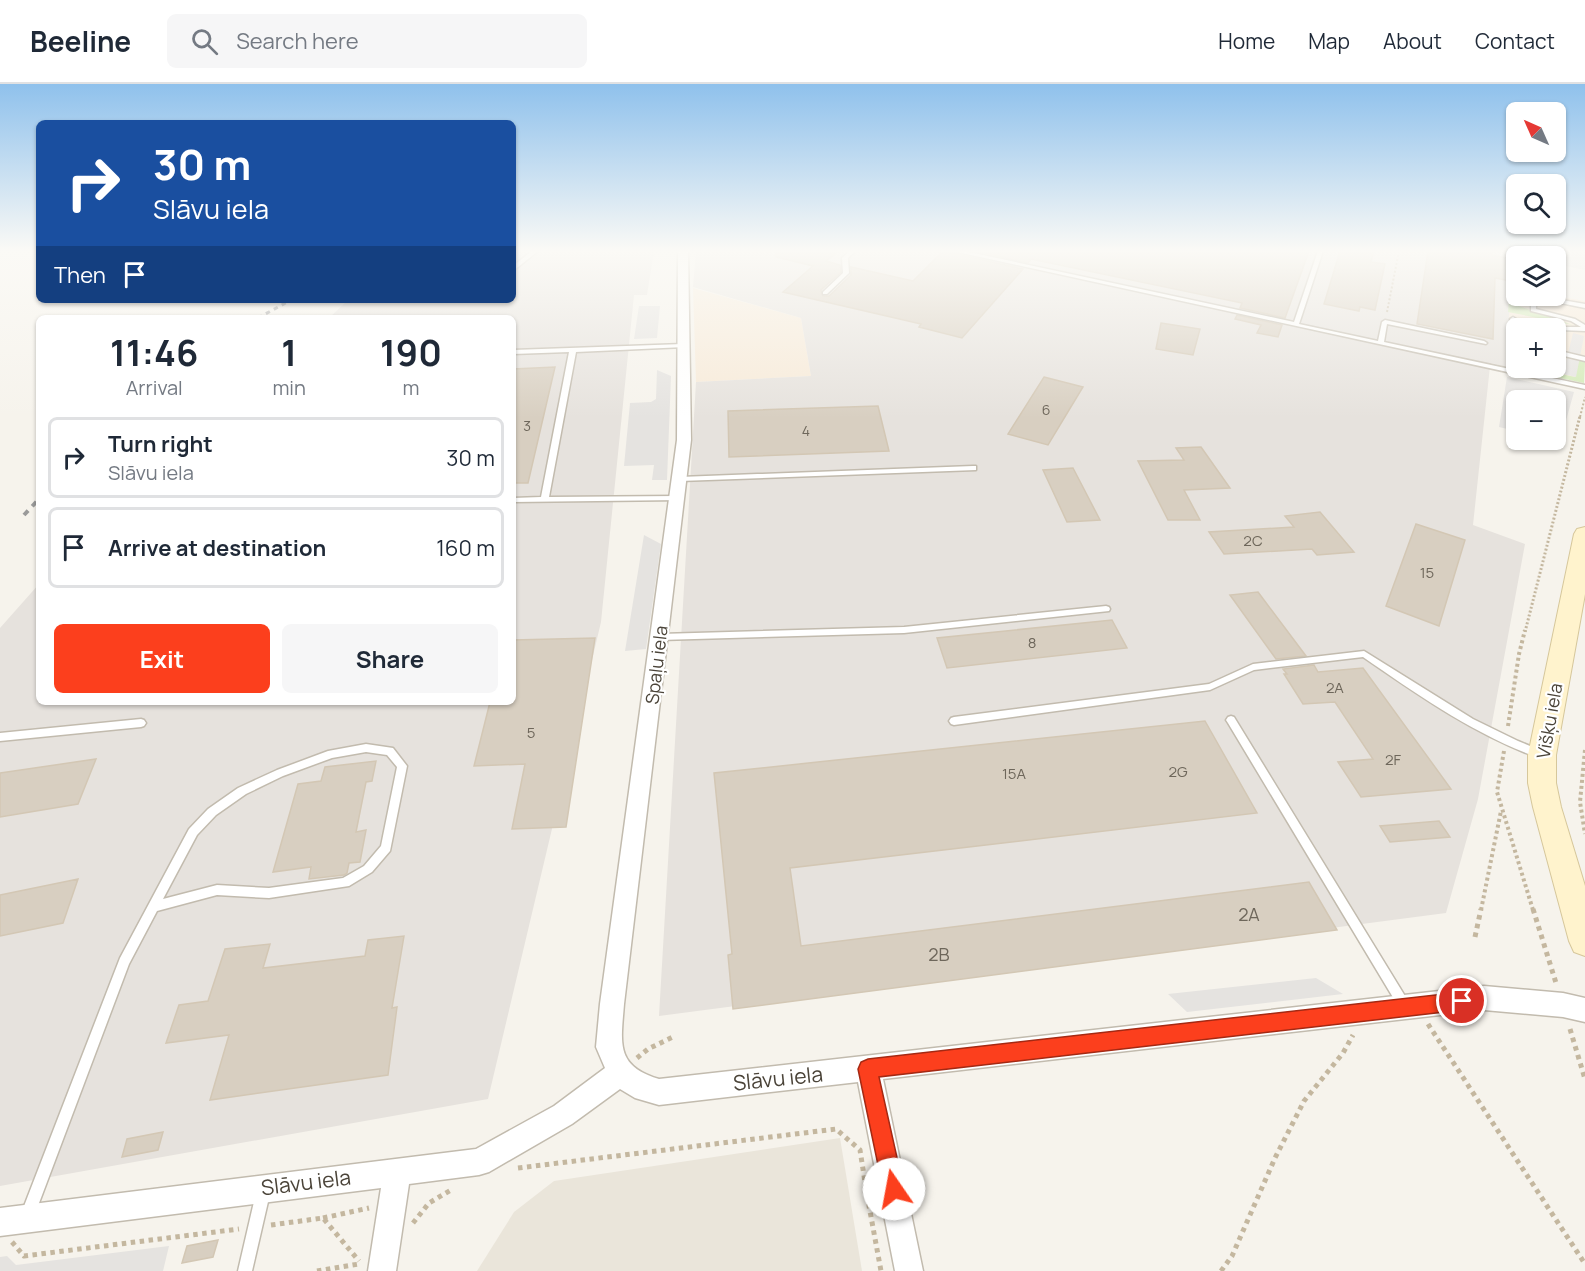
<!DOCTYPE html>
<meta charset="utf-8">
<style>
body{margin:0;font-family:Manrope,sans-serif;background:#f6f6f7;color:#1f2937;height:100vh;display:flex;flex-direction:column;font-size:22px;white-space:nowrap}
*{box-sizing:border-box;margin:0}
p{font-size:20px;color:#747a83}
.icon{flex:none;width:33px;height:33px;fill:none;stroke:currentColor;stroke-width:2;stroke-linecap:round;stroke-linejoin:round}
.map{position:relative;flex:1;overflow:hidden}
.sheet{position:absolute;left:36px;top:231px;width:480px;height:390px;display:flex;flex-direction:column;background:#fff;border-radius:9px;box-shadow:0 2px 4px #0004}
.sheet>*{flex:none}
.guide{position:absolute;left:36px;top:36px;width:480px;height:183px;border-radius:9px;box-shadow:0 2px 4px #0004;background:#1a4fa0;color:#fff;overflow:hidden}
.needle{width:39px;rotate:315deg}
.fabs{position:absolute;left:1506px;top:18px;display:grid;gap:12px}
.fabs a{display:grid;place-items:center;width:60px;height:60px;border-radius:9px;background:#fff;box-shadow:0 2px 4px #0004;font-size:30px}
.pin{position:absolute;display:grid;place-items:center;width:51px;height:51px;color:#fff;margin:-26px;border:3px solid #fff;border-radius:50%;box-shadow:0 2px 6px #0007}
.me{position:absolute;width:66px;margin:-33px;rotate:348deg;stroke-linejoin:round;filter:drop-shadow(0 0 4px #0008)}
.turn{display:flex;align-items:center;gap:21px;height:126px;padding:0 18px;font-size:27px}
.turn .icon{width:78px;height:78px;stroke-width:2.5}
.turn b{display:block;font-size:42px;line-height:51px}
.then{display:flex;align-items:center;height:57px;padding:0 18px;background:#0003;gap:12px;font-size:22px}
.eta{display:flex;justify-content:space-evenly;align-items:center;height:102px;text-align:center}
.eta b{font-size:36px;font-weight:700;line-height:42px}
.button{display:flex;gap:12px;margin-top:auto;padding:12px 18px}
.button a{flex:1;height:69px;border-radius:9px;background:#fc3f1d;color:#fff;font-size:24px;font-weight:700;line-height:69px;text-align:center}
.button a+a{background:#f6f6f7;color:#1f2937}
ul{padding:0;list-style:none}
li{display:flex;align-items:center;gap:18px;height:81px;margin:0 12px 9px;padding:0 6px;border:3px solid #e0e1e3;border-radius:9px}
li div{flex:1}
li b{display:block;font-size:22px}
li em{font-style:normal}
header{display:flex;align-items:center;gap:36px;box-sizing:border-box;height:84px;padding:0 30px;background:#fff;border-bottom:2px solid #e0e1e3}
header strong{font-size:28px}
nav{display:flex;gap:33px;margin-inline-start:auto;font-size:21px}
.search{width:420px;height:54px;background:#f6f6f7;display:flex;align-items:center;gap:15px;box-sizing:border-box;padding:0 21px;border-radius:9px;color:#747a83;font-size:22px}
.map>svg:first-child{display:block}
.residential{fill:#eae5da}
.commercial{fill:#f7ead8}
.industrial{fill:#e6e2dd}
.green{fill:#d2eab5}
.parking{fill:#e5e3e0}
.building{fill:#d8cfc1;stroke:#d3c7b4;stroke-width:1.5}
.lines{fill:none;stroke-linecap:round;stroke-linejoin:round}
.lane-casing{stroke:#c2bbae;stroke-width:3}
.street-casing{stroke:#c2bbae;stroke-width:3}
.secondary-casing{stroke:#d6c79b;stroke-width:2}
.path-far3{stroke:#c4b79f;stroke-width:2;stroke-dasharray:2 2;stroke-linecap:butt}
.path-far2{stroke:#c4b79f;stroke-width:3;stroke-dasharray:2 2;stroke-linecap:butt}
.path-far1{stroke:#c4b79f;stroke-width:4;stroke-dasharray:3 3;stroke-linecap:butt}
.path{stroke:#c4b79f;stroke-width:5;stroke-dasharray:4.5 4.5;stroke-linecap:butt}
.lane{fill:#fff;fill-rule:evenodd}
.street{fill:#fff;fill-rule:evenodd}
.secondary{fill:#fff3cd;fill-rule:evenodd}
.rail-far1{stroke:#9a9a9a;stroke-width:3;stroke-dasharray:4.5 4.5;stroke-linecap:butt}
.rail{stroke:#9a9a9a;stroke-width:4;stroke-dasharray:6 6;stroke-linecap:butt}
.route{fill:#fc3f1d;stroke:#a42913;stroke-width:1.5}
.labels{text-anchor:middle;stroke-width:4.5;stroke-linejoin:round;paint-order:stroke}
.far-number-label{font-size:14px;fill:#6e675b}
.number-label{font-size:15px;fill:#6e675b}
.street-label{font-size:18px;fill:#4b4439;stroke:#fff}
.near-number-label{font-size:18px;fill:#6e675b}
.near-street-label{font-size:21px;fill:#4b4439;stroke:#fff}
</style>
<header>
<strong>Beeline</strong>
<div class="search"><svg class="icon" aria-label="search" viewBox="0 0 24 24"><circle cx="10" cy="10" r="6"/><path d="M15 15l6 6"/></svg>Search here</div>
<nav><a>Home</a><a>Map</a><a>About</a><a>Contact</a></nav>
</header>
<div class="map">
<svg width="1585" height="1187" viewBox="0 0 1585 1187">
<rect width="100%" height="100%" fill="#f6f3ec"/>
<path class="residential" d="M840 1054 862 1187H477L514 1128 554 1097Z"/>
<path class="commercial" d="M1510 203 1516 204V212H1555L1585 217V277L1582 296 1526 284H1556V244H1516V281L1507 279Z
M693 204 801 234 811 292 696 298Z"/>
<path class="industrial" d="M513 167H654L647 211H634L601 538 488 1015 0 1102V544L39 500V618H513V234H329L348 216H513Z
M696 167H1540V172H1516V204L1510 203 1507 283 1491 279 1490 282 1473 441 1525 460 1478 715 1446 829 659 932 696 298 811 292 801 234 693 203Z"/>
<path class="green" d="M1510 203 1516 204V206H1513V220L1573 241 1508 228Z
M1579 276 1585 278 1584 299 1507 283V278L1516 280V284H1531L1575 293Z"/>
<path class="parking" d="M1544 167H1585V186L1556 180V172H1544Z
M639 222H660L657 254 634 255Z
M1573 249 1584 252 1576 293 1563 290Z
M657 286 671 292 667 396H652L654 381 624 382 630 319 651 318 656 315Z
M1507 293 1574 308 1560 358 1552 356H1556V316H1516V347L1499 343Z
M644 451 661 460 646 565 625 567Z
M1316 894 1343 910 1187 928 1168 910Z
M169 1162 163 1187H0V1173L7 1172 16 1181Z"/>
<path class="building" d="M776 167H839L826 177 840 181 841 188 821 206 823 212H829L851 191V183L913 197 943 167 1023 185 962 254 919 243 921 240 783 208 813 182 776 173Z
M976 167H1309L1285 234 1240 224 1242 219 1031 175 1028 179Z
M1340 167H1374L1371 178 1385 180 1375 226 1360 223 1359 227 1324 220Z
M1428 167H1492V171L1516 176V198L1495 194 1493 255 1417 240Z
M1237 231 1282 241 1278 253 1257 249 1261 241 1235 235Z
M1161 239 1200 245 1193 271 1156 265Z
M555 283 528 399H513V285Z
M1044 293 1083 303 1048 361 1008 350Z
M878 322 889 367 729 373 728 327Z
M1201 363 1230 404 1184 406 1200 436H1168L1138 377 1184 376 1176 364Z
M1073 384 1100 436 1067 438 1043 386Z
M1320 428 1354 468 1317 471 1312 465 1224 470 1209 448 1294 443 1285 432Z
M1416 440 1465 456 1439 542 1386 522Z
M1258 508 1306 572 1276 575 1230 511Z
M1112 536 1127 564 947 584 937 554Z
M595 554 566 743 512 745 525 680 474 682 490 618H513V556Z
M1314 581 1318 588 1363 584 1451 705 1361 713 1338 678 1373 675 1335 618 1303 620 1284 590H1287L1283 585Z
M1205 637 1257 729 790 784 801 862 1309 798 1337 846 733 925 728 871 732 870 714 689Z
M96 675 78 720 0 733V689Z
M376 677 372 697 366 698 356 748 366 746 360 778 349 779 347 789 344 791 309 795 311 783 273 788 298 700 321 697 325 683Z
M1439 737 1450 753 1390 758 1380 742Z
M78 795 63 839 0 852V811Z
M404 852 392 924 397 923 388 991 210 1016 229 951 166 959 179 921 208 917 225 865 270 860 263 884 365 872 368 856Z
M163 1048 158 1066 122 1073 127 1055Z
M218 1156 213 1173 182 1179 187 1162Z"/>
<g class="lines">
<g class="lane-casing">
<path id="lane" d="M532 167H538L513 187V182Z
M850 167H855L848 174 849 189 827 210H823V208L843 189 842 174Z
M953 167H964L1294 238 1318 167H1323L1299 240 1378 257 1382 238 1385 236 1484 257 1487 259 1486 260 1387 240 1384 258 1585 301V305Z
M1531 212H1539L1585 220V224L1536 214V225L1575 235 1585 241V247L1560 246V244L1562 243H1581L1571 237 1531 227Z
M1513 233 1516 235V261L1510 258V235Z
M683 260 685 261V263L576 268 549 413 678 412 682 414 681 416 513 418V414L541 413 569 268 513 270V266Z
M1556 266 1585 273V277L1556 270Z
M1556 277 1562 279 1563 280 1560 282 1556 281Z
M973 382H976V386L680 397 676 395 680 393Z
M1106 522 1109 523 1110 525 1109 527 904 549 660 556 656 553 660 550 904 543Z
M1364 567 1473 635 1518 657 1542 667 1544 670 1542 673 1539 674C1475 651 1418 611 1363 573L1254 586 1210 606 954 641 951 640 949 637 951 634 954 633 1209 600 1253 580Z
M1231 632 1234 633 1408 917 1410 921 1408 925 1404 927 1400 925 1228 639 1226 636 1228 633Z
M141 635 144 636 146 639 144 642 141 643 0 657V649Z
M366 660 393 664 407 682 390 767 372 788 349 802 269 814 217 811 157 827 129 880 33 1135 28 1137 23 1135 21 1130 120 874 189 745 208 725 238 704 277 686 328 667ZM366 668 387 671 397 683 381 762 364 782 343 794 269 804 217 801 163 815 197 751 216 731 246 710 283 692 332 674Z
M263 1102 268 1104 270 1109 252 1187H238L256 1109 258 1104Z"/>
</g>
<g class="street-casing">
<path id="street" d="M678 167H688L691 356 624 920C621 959 615 982 659 995L1484 902 1563 909 1585 914V938L1563 933 1484 926 883 995 923 1187H895L858 998 659 1021 635 1014 620 1005 572 1040 489 1088 479 1091 409 1100 396 1187H368L381 1104 0 1152V1124L476 1065 554 1022 605 984 596 963 600 920 677 356Z"/>
</g>
<g class="secondary-casing">
<path id="secondary" d="M1585 443V510L1556 671V699L1561 723 1585 802V872L1574 868 1569 857 1533 723 1528 699V671L1574 450 1577 445Z"/>
</g>
<path class="path-far3" d="M1387 228 1399 167
M1580 333 1585 313"/>
<path class="path-far2" d="M1525 548 1580 332"/>
<path class="path-far1" d="M1508 642 1519 570 1525 546
M1585 666 1580 718 1585 750
M1504 667 1497 708 1533 826
M1481 826 1501 727"/>
<path class="path" d="M1533 825 1556 899
M1475 853 1481 825
M1428 940 1585 1180
M1570 945 1585 995
M637 974 648 965 675 952
M518 1084 836 1045 860 1066 867 1111 873 1110
M867 1111 881 1187
M323 1134 369 1124
M413 1139 429 1119 451 1106
M271 1141 323 1134 359 1177
M12 1158 24 1172 239 1145
M317 1187 359 1180
M1221 1187 1232 1172 1275 1074 1304 1017 1343 969 1353 951"/>
<use href="#lane" class="lane"/>
<use href="#street" class="street"/>
<use href="#secondary" class="secondary"/>
<path class="rail-far1" d="M258 234 291 216"/>
<path class="rail" d="M24 431 39 415"/>
</g>
<linearGradient id="sky" x2="0" y2="1"><stop stop-color="#8fc1ec"/><stop offset="0.5" stop-color="#fbfaf6"/><stop offset="1" stop-color="#fbfaf6" stop-opacity="0"/></linearGradient>
<rect width="1585" height="334" fill="url(#sky)"/>
<path class="route" d="M1462 908 1468 910 1471 917 1468 923 1462 926 879 993 904 1105 901 1112 894 1115 886 1112 883 1105 858 985 861 978 868 975Z"/>
<g class="labels">
<g class="far-number-label">
<text x="1046" y="331">6</text>
<text x="527" y="347">3</text>
<text x="806" y="352">4</text>
</g>
<g class="number-label">
<text x="1253" y="462">2C</text>
<text x="1427" y="494">15</text>
<text x="1032" y="564">8</text>
<text x="1335" y="609">2A</text>
<text x="531" y="654">5</text>
<text x="1393" y="681">2F</text>
<text x="1178" y="693">2G</text>
<text x="1014" y="695">15A</text>
</g>
<g class="street-label">
<text transform="translate(657 581) rotate(-83)" y="6">Spaļu iela</text>
<text transform="translate(1550 637) rotate(-80)" y="6">Višķu iela</text>
</g>
<g class="near-number-label">
<text x="1249" y="837">2A</text>
<text x="939" y="877">2B</text>
</g>
<g class="near-street-label">
<text transform="translate(778 995) rotate(-6)" y="7">Slāvu iela</text>
<text transform="translate(306 1099) rotate(-7)" y="7">Slāvu iela</text>
</g>
</g>
</svg>
<div class="fabs">
<a><svg class="needle" viewBox="-14 -14 28 28"><path d="M0-13l5 13h-10z" fill="#e53935"/><path d="M0 13l5-13h-10z" fill="#747a83"/></svg></a>
<a><svg class="icon" aria-label="search" viewBox="0 0 24 24"><circle cx="10" cy="10" r="6"/><path d="M15 15l6 6"/></svg></a>
<a><svg class="icon" aria-label="layers" viewBox="0 0 24 24"><path d="M12 4l9 5-9 5-9-5zM3 14l9 5 9-5"/></svg></a>
<a>+</a>
<a>−</a>
</div>
<div class="pin" style="left:1462px;top:917px;background:#d93025"><svg class="icon" aria-label="arrive" viewBox="0 0 24 24"><path d="M6 21V4h12l-3 4 3 4H6"/></svg></div>
<svg class="me" style="left:894px;top:1105px" viewBox="-20 -20 40 40"><circle r="19" fill="#fff"/><path d="M0-13L10 11 0 6-10 11z" fill="#fc3f1d"/></svg>
<div class="guide">
<div class="turn"><svg class="icon" aria-label="right" viewBox="0 0 24 24"><path d="M7 20v-9h11M14 6l5 5-5 5"/></svg><div><b>30 m</b>Slāvu iela</div></div>
<div class="then">Then<svg class="icon" aria-label="arrive" viewBox="0 0 24 24"><path d="M6 21V4h12l-3 4 3 4H6"/></svg></div>
</div>
<section class="sheet">
<div class="eta">
<div><b>11:46</b><p>Arrival</p></div>
<div><b>1</b><p>min</p></div>
<div><b>190</b><p>m</p></div>
</div>
<ul>
<li><svg class="icon" aria-label="right" viewBox="0 0 24 24"><path d="M7 20v-9h11M14 6l5 5-5 5"/></svg><div><b>Turn right</b><p>Slāvu iela</p></div><em>30 m</em></li>
<li><svg class="icon" aria-label="arrive" viewBox="0 0 24 24"><path d="M6 21V4h12l-3 4 3 4H6"/></svg><div><b>Arrive at destination</b></div><em>160 m</em></li>
</ul>
<div class="button"><a>Exit</a><a>Share</a></div>
</section>
</div>
